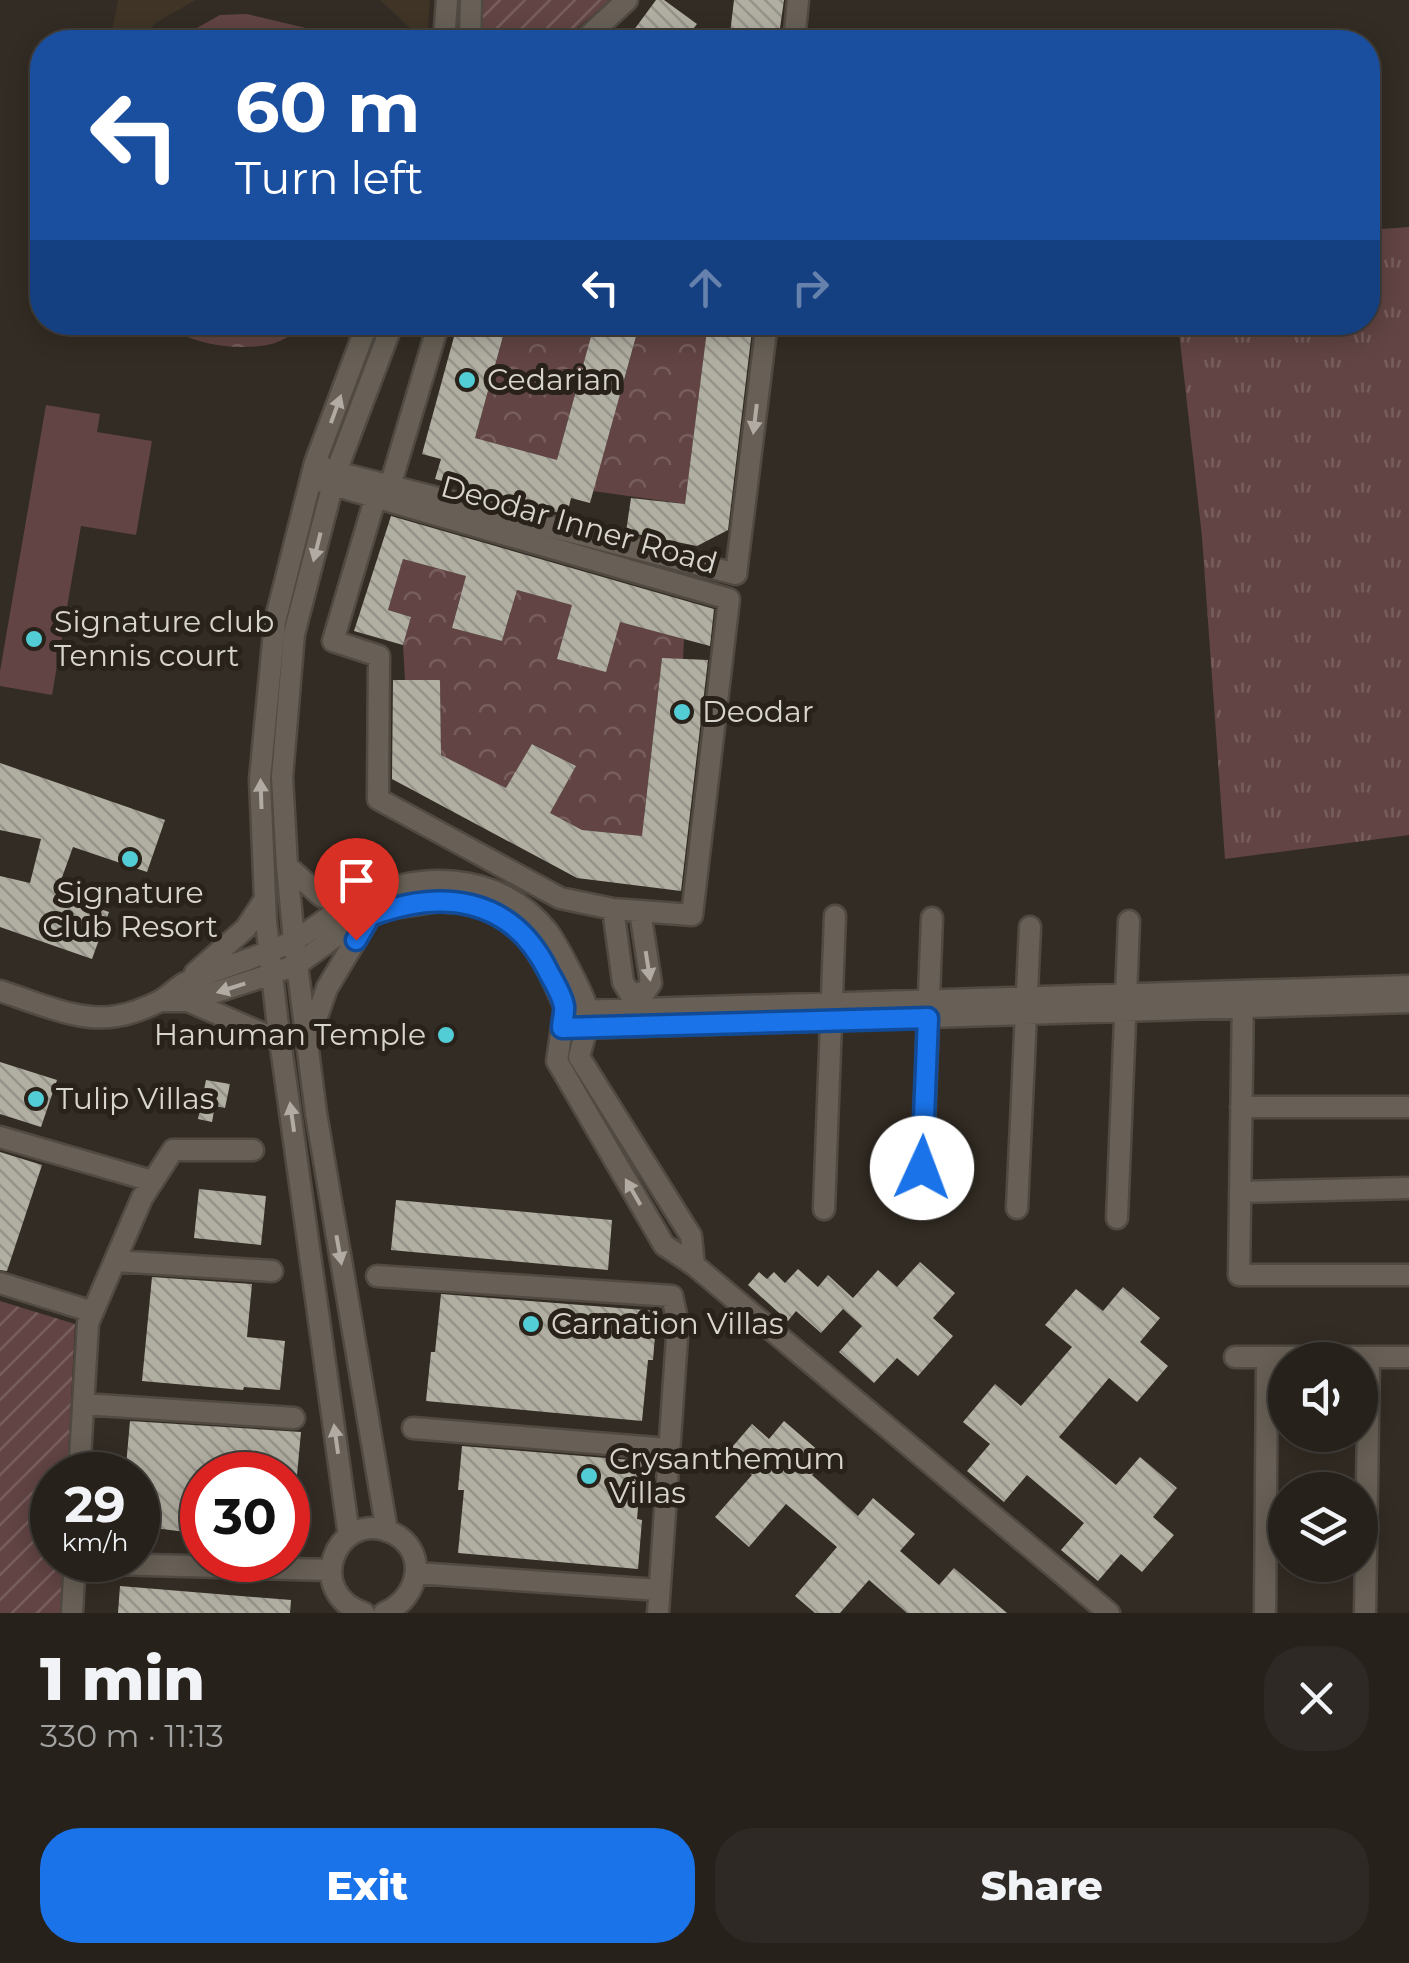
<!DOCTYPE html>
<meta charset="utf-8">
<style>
body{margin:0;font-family:Montserrat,sans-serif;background:#2e2924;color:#f1f3f6;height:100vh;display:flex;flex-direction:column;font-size:38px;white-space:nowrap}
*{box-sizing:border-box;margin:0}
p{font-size:32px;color:#a4a3a3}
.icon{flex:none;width:55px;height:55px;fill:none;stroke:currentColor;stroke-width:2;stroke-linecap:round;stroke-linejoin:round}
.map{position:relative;height:1613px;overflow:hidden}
.sheet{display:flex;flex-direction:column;background:#26211b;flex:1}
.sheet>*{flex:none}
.top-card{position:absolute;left:30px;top:30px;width:1350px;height:305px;border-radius:40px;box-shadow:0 5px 25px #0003,0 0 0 2px #423e3a;background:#1a4fa0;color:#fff;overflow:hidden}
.controls{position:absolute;left:1268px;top:1342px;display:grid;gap:20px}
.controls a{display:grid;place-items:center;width:110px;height:110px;border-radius:50%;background:#26211b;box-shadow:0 5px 25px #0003,0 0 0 2px #423e3a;font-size:50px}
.speed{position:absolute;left:30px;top:1452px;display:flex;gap:20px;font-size:50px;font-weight:700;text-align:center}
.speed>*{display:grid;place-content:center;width:130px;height:130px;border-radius:50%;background:#26211b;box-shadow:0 5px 25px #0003,0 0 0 2px #423e3a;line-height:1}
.speed small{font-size:25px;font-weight:400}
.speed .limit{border:15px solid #d22;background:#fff;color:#111}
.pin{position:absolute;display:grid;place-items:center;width:85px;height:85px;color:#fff;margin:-102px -42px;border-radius:50% 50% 50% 0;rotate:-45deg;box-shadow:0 0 10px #0007}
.pin .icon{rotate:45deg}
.me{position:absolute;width:110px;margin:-55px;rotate:2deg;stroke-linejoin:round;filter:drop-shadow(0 0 8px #0008)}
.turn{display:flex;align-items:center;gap:35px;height:210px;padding:0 40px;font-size:45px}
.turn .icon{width:130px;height:130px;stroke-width:2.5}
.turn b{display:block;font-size:70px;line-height:85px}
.lanes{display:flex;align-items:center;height:95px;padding:0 40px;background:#0003;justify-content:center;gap:50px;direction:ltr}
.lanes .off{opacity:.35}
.round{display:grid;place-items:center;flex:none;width:105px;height:105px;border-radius:40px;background:#2e2924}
.headline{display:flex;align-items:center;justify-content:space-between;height:170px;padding:0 40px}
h1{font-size:60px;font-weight:800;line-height:75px}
.cta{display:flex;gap:20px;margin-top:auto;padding:20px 40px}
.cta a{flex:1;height:115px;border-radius:40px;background:#1a73e8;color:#fff;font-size:40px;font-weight:800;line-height:115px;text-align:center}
.cta a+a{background:#2e2924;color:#f1f3f6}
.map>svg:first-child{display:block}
.built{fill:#3f3426}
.grass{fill:url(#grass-tufts)}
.park{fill:url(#park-crowns)}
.garden{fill:url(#garden-furrows)}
.pitch{fill:#614443}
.building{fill:url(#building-back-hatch)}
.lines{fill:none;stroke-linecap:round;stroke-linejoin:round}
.minor-casing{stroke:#504a43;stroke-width:25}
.minor{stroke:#686056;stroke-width:20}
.oneway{fill:#b1aba4}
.route-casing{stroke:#114b97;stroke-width:25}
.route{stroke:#1a73e8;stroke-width:18}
.poi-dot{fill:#52ccd5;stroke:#29221a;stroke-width:4}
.labels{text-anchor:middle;stroke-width:10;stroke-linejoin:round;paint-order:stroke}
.poi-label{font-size:30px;fill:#d8d4ce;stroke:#29221a;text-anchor:start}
.street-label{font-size:30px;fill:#d8d4ce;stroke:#29221a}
</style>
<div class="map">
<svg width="1409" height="1613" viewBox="0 0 1409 1613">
<defs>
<pattern id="grass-tufts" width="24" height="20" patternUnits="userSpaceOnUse" patternTransform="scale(2.5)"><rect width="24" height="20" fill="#614443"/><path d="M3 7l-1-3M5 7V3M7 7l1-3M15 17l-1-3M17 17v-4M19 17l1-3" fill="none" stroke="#775e5d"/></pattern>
<pattern id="park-crowns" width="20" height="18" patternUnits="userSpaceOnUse" patternTransform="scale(2.5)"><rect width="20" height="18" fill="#614443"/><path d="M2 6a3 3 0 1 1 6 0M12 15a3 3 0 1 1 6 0" fill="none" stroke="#775e5d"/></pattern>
<pattern id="garden-furrows" width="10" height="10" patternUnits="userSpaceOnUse" patternTransform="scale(2.5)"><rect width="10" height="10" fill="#614443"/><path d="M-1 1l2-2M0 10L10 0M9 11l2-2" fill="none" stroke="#775e5d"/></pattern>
<pattern id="building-back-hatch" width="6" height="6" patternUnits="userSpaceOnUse" patternTransform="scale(2.5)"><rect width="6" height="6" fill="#b1afa2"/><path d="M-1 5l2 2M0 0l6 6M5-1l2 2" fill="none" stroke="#959389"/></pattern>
</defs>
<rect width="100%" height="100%" fill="#332c24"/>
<path class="built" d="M118 0H196L157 22 136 42H110Z
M380 0H430L427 42H425Z"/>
<path class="grass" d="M1409 227V835L1225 859 1202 537 1178 323 1368 322V230Z"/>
<path class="park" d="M247 14 314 30 330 42H172L220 15Z
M166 323H311C300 330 288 338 275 343 247 352 187 346 166 323Z
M507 323H595L557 460 475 438Z
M640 323H708L685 504 593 491Z
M403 559 489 582 483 603 460 597 452 628 502 641 511 611 509 588 585 608 566 626 558 659 601 617 684 639 683 659H662L644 816 659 838 582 830 550 813 576 766 533 744 516 771 530 781 523 797 441 755 440 680H405L403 645 411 617 388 610Z"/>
<path class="garden" d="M482 0H610L561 42H480Z
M0 1301 75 1324 67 1475H52V1560H63L60 1613H0Z"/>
<path class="pitch" d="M46 405 100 414 97 432 152 441 136 535 81 526 52 695 0 686V671Z"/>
<path class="building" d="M656 0H664L697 24 683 42H625Z
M734 0H784L778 42H729Z
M458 322H507L475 438 557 460 595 322H640L590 503 571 498 567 515 435 479 441 459 422 454Z
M708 322H753L728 530 697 546 626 532 631 498 685 504Z
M391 516 714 609 710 646 620 622 606 672 557 659 572 605 517 590 502 641 452 628 466 576 403 559 388 610 411 617 403 645 354 631Z
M662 658 708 660 681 891 577 878 392 779 393 680H440L441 755 506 788 532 744 576 766 550 813 582 830 642 836Z
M0 763 165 820 147 872 73 847 56 894 109 912 92 959 0 927V876L30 883 41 839 0 830Z
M0 1062 57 1080 41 1127 0 1114Z
M206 1080 230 1084 225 1108 215 1106 212 1122 198 1119Z
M0 1152 42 1165 7 1271 0 1270Z
M199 1189 266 1196 261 1245 194 1238Z
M396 1200 612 1220 608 1270 391 1250Z
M920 1262 955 1293 933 1318 953 1336 918 1376 897 1358 874 1383 839 1352 862 1326 843 1309 821 1333 796 1311 788 1321 748 1285 759 1272 767 1279 774 1272 785 1283 798 1269 818 1287 828 1275 853 1298 878 1270 897 1287Z
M152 1277 252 1284 247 1337 285 1341 280 1390 244 1387 243 1390 142 1381Z
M1123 1287 1160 1318 1140 1342 1168 1366 1137 1402 1109 1378 1059 1437 1116 1485 1140 1457 1177 1488 1153 1517 1174 1535 1142 1572 1121 1554 1098 1581 1061 1550 1084 1523 1027 1475 1004 1502 967 1471 990 1444 963 1422 995 1384 1021 1406 1072 1347 1045 1325 1076 1289 1103 1311Z
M441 1294 657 1311 653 1360H648L642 1421 426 1401 431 1352H435Z
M130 1421 301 1432 297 1475H236L202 1472V1534L138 1526V1467L126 1466Z
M784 1421 827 1458 812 1475 858 1516 873 1498 915 1534 900 1551 939 1585 954 1568 1007 1613H907L869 1580 840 1613H815L795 1596 837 1547 786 1504 749 1547 715 1517 752 1475 727 1453 752 1424 769 1439Z
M462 1446 642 1461 637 1519 642 1520 638 1569 458 1553 464 1490H458Z
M120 1586 291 1600 290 1613H118Z"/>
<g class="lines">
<g class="minor-casing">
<path id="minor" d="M444 42 447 0
M470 42 471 0
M582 42 627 0
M794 42 798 0
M326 468 336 472 736 574 767 322
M312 479 729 599 692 915 613 909 560 898 378 799 379 656 333 641 375 499
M390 486 439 322
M287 866 321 896 344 907
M613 909 623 982 630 994 645 992 651 983 640 911
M195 973 246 928 265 899
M0 991C36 1002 79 1023 117 1016 131 1014 148 1007 160 1001 169 996 176 988 185 983 219 967 257 959 291 942 311 932 327 916 348 905 413 870 499 869 548 932 556 943 588 1001 588 1013 589 1026 582 1044 579 1057L691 1236 694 1265
M1243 997 1239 1275H1409
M161 1001H188L272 974 298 964 353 924 387 909 439 901 473 904 486 908 499 915 523 933 532 944 548 970 565 1007 557 1061 664 1245 694 1265 1109 1613
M188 1001 280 1041
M576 1011 1409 986
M576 1028 1409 1002
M309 1039 327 988 369 918
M1241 1107H1409
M0 1137 152 1181
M1240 1192 1409 1188
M921 1205 932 918
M1017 1208 1030 927
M824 1209 835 916
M1117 1218 1129 921
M115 1261 272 1271
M377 1276 672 1296 678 1323 658 1613
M0 1283 93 1312
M1235 1357H1409
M83 1404 294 1418
M413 1428 669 1449
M79 1475 88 1323 142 1198 173 1150H253
M387 1531 316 1113 294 941 287 866 282 777 294 634 336 472 393 322
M349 1536 277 1018 266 922 260 779 275 622 315 463 368 322
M75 1563 330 1570
M416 1573 659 1590
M72 1613 75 1560
M364 1613C304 1593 335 1512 388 1531 430 1547 421 1598 384 1613
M1265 1613 1267 1357
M1365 1613 1369 1357"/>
</g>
<use href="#minor" class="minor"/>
</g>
<defs><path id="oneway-solid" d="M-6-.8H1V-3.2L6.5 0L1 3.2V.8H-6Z" transform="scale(2.5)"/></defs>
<g class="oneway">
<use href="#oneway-solid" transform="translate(336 409) rotate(-70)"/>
<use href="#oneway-solid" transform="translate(755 419) rotate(97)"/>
<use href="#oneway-solid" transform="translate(317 547) rotate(104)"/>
<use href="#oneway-solid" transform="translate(261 794) rotate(-92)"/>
<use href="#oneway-solid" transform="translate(648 966) rotate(81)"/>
<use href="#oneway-solid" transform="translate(231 988) rotate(162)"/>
<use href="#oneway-solid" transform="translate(292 1117) rotate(-98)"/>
<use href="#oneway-solid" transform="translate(633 1192) rotate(-120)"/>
<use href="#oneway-solid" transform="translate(339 1250) rotate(80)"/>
<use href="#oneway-solid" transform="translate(336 1439) rotate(-98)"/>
</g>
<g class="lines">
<g class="route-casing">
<path id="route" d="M356 940 370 916C441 889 511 896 548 971 553 981 562 994 564 1006 565 1012 562 1022 562 1028L928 1018 922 1168"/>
</g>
<use href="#route" class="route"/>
</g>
<g class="poi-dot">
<circle cx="467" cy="380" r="10"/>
<circle cx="34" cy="639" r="10"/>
<circle cx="682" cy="712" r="10"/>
<circle cx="130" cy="859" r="10"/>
<circle cx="446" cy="1035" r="10"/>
<circle cx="36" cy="1099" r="10"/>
<circle cx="531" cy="1324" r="10"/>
<circle cx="589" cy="1476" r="10"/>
</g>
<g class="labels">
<g class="poi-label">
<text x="487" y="390">Cedarian</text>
<text x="54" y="632">Signature club<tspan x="54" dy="34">Tennis court</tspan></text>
<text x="702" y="722">Deodar</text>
<text x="130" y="903" text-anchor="middle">Signature<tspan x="130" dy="34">Club Resort</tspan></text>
<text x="426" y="1045" text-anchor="end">Hanuman Temple</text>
<text x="56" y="1109">Tulip Villas</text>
<text x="551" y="1334">Carnation Villas</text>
<text x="609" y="1469">Crysanthemum<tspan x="609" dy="34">Villas</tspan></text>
</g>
<g class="street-label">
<text transform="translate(579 525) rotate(16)" y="10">Deodar Inner Road</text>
</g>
</g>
</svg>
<div class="controls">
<a><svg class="icon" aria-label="sound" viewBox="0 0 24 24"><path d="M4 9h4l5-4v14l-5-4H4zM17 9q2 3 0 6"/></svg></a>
<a><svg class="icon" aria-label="layers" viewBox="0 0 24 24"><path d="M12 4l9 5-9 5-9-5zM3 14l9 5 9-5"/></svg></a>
</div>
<div class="speed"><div>29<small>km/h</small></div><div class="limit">30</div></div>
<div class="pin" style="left:356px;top:940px;background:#d93025"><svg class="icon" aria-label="arrive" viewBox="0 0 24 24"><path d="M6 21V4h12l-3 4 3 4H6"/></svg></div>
<svg class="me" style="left:922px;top:1168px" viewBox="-20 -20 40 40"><circle r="19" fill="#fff"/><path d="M0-13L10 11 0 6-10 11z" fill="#1a73e8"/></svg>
<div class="top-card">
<div class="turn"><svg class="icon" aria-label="left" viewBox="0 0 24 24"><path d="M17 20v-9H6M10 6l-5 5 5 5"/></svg><div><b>60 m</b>Turn left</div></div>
<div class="lanes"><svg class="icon" aria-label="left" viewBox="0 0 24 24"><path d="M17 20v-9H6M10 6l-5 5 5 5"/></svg><svg class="icon off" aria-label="ahead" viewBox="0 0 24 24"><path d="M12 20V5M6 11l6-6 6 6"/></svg><svg class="icon off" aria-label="right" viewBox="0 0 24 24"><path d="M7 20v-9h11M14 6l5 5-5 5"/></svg></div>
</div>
</div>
<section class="sheet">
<div class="headline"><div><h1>1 min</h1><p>330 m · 11:13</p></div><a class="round"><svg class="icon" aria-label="close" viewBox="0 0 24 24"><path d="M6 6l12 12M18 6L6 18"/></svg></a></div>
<div class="cta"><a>Exit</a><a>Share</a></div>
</section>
